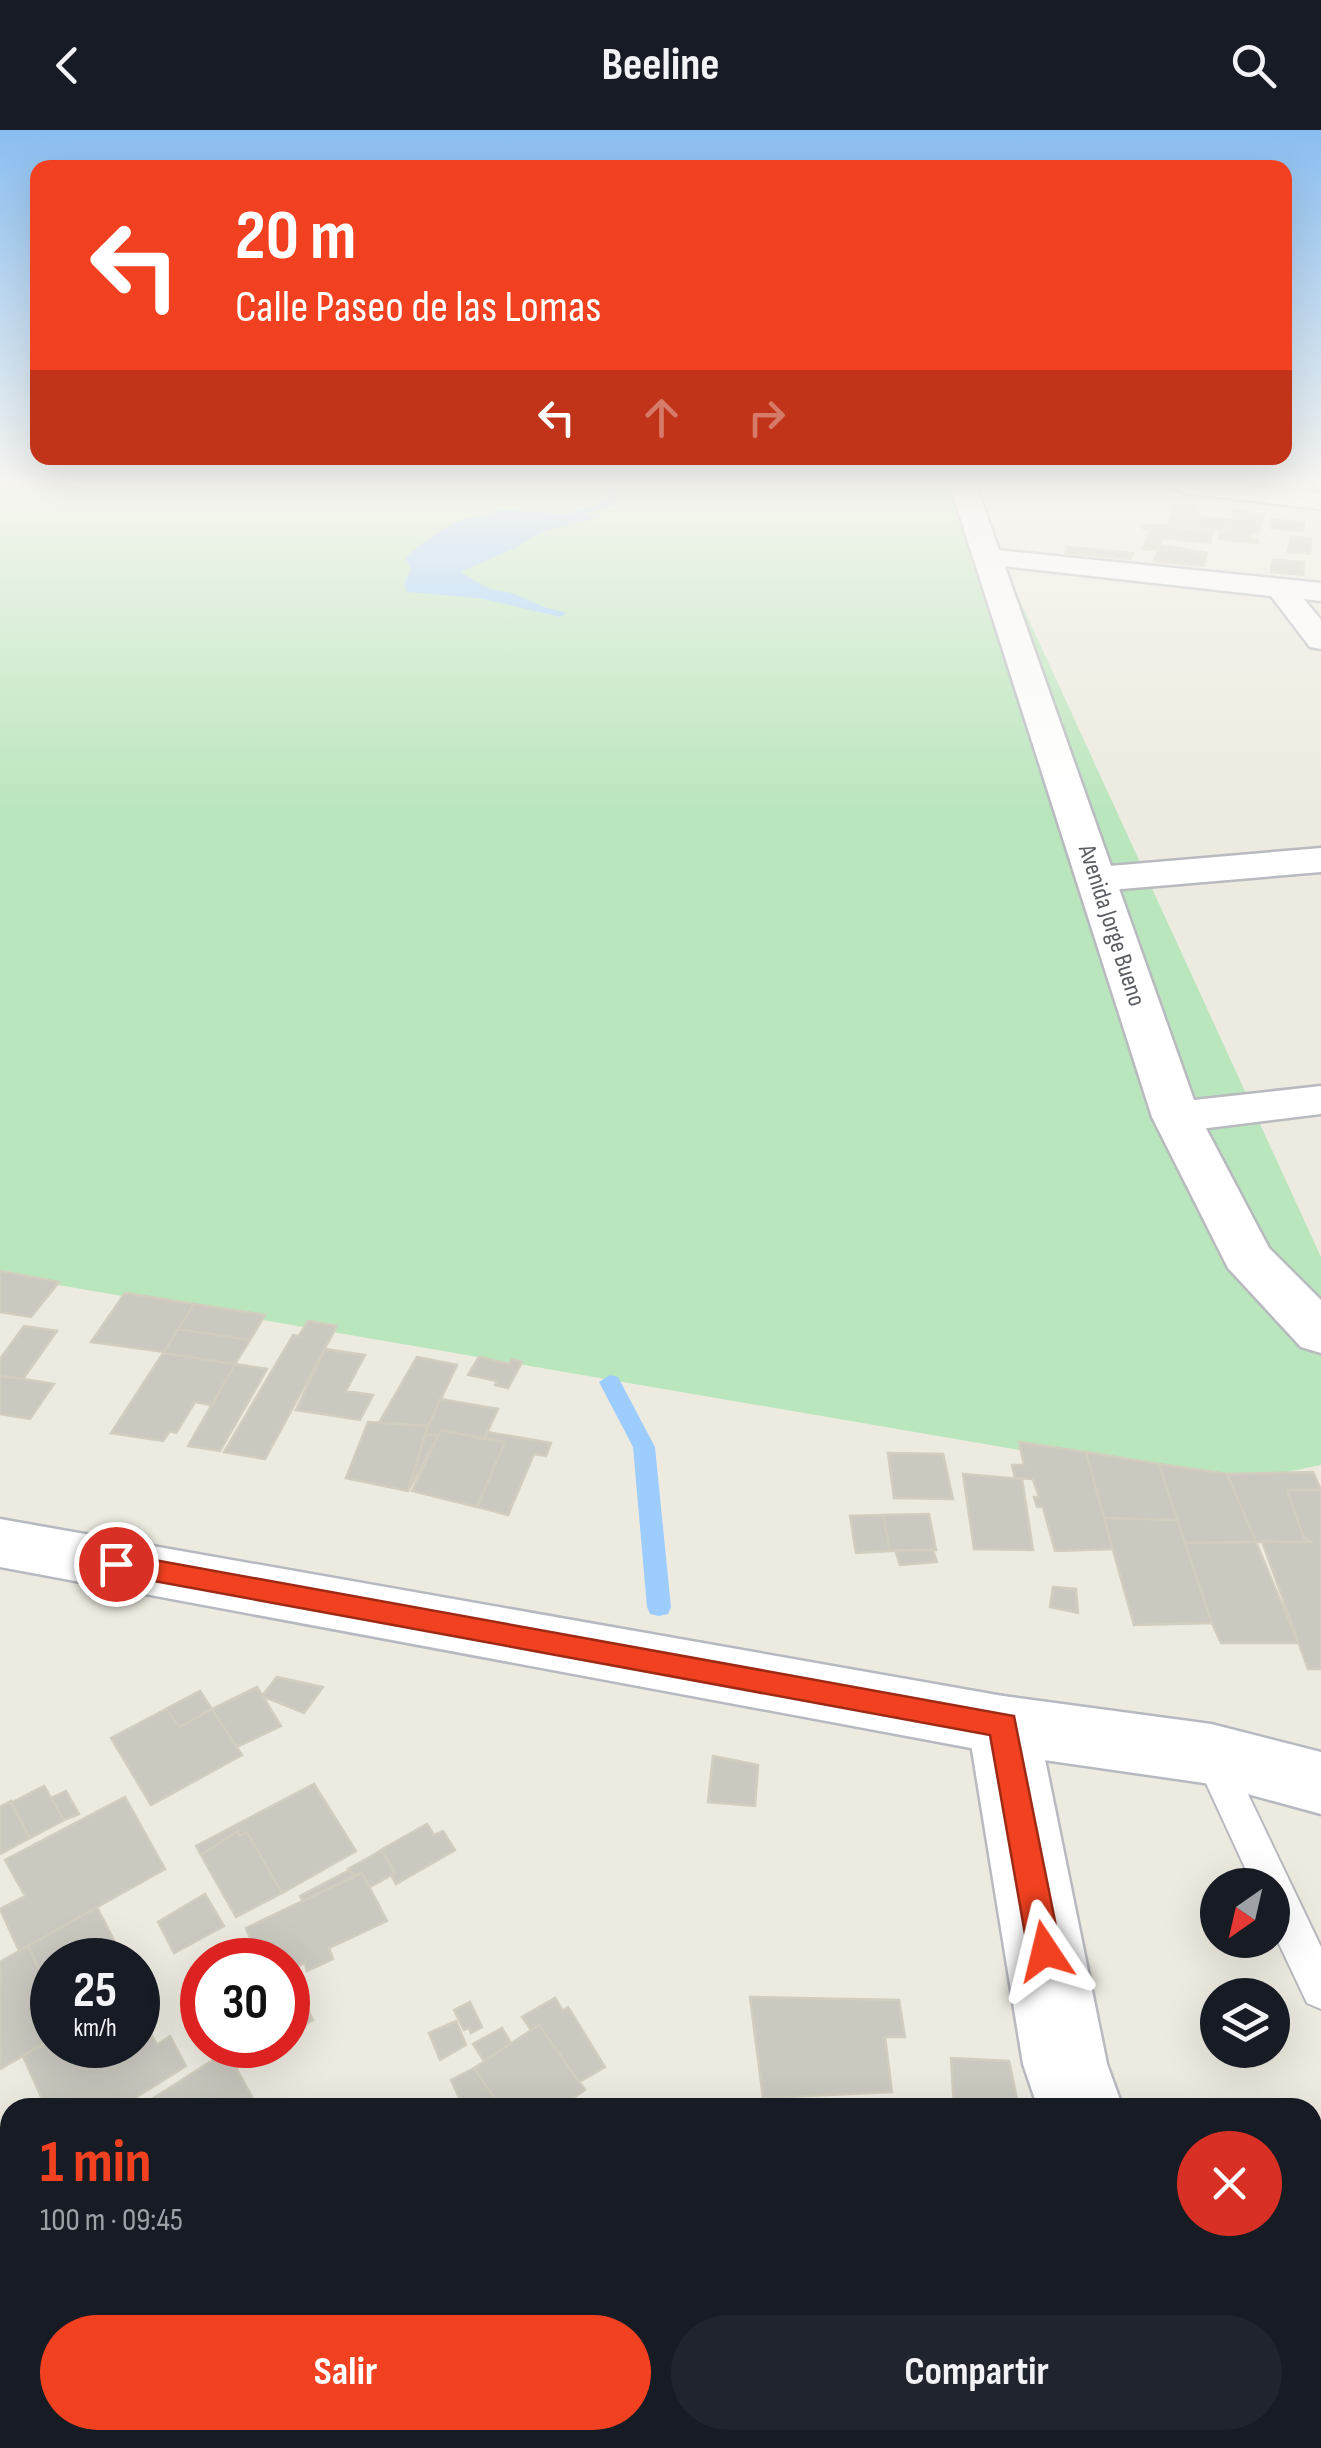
<!DOCTYPE html>
<html lang="es">
<meta charset="utf-8">
<style>
body{margin:0;font-family:"Sofia Sans Condensed",sans-serif;background:#20242c;color:#f1f3f6;height:100vh;display:flex;flex-direction:column;font-size:38px;white-space:nowrap}
*{box-sizing:border-box;margin:0}
p{font-size:32px;color:#9ea1a6}
.icon{flex:none;width:55px;height:55px;fill:none;stroke:currentColor;stroke-width:2;stroke-linecap:round;stroke-linejoin:round}
.map{position:relative;flex:1;overflow:hidden}
.panel{position:absolute;left:0px;top:1968px;width:1322px;height:352px;display:flex;flex-direction:column;background:#171b24;border-radius:30px 30px 0 0;box-shadow:0 10px 40px #0002}
.panel>*{flex:none}
.top-card{position:absolute;left:30px;top:30px;width:1262px;height:305px;border-radius:20px;box-shadow:0 10px 40px #0002;background:#f24120;color:#fff;overflow:hidden}
.needle{width:65px;rotate:214deg}
.buttons{position:absolute;left:1200px;top:1738px;display:grid;gap:20px}
.buttons a{display:grid;place-items:center;width:90px;height:90px;border-radius:50%;background:#171b24;box-shadow:0 10px 40px #0002;font-size:50px}
.speed{position:absolute;left:30px;top:1808px;display:flex;gap:20px;font-size:50px;font-weight:700;text-align:center}
.speed>*{display:grid;place-content:center;width:130px;height:130px;border-radius:50%;background:#171b24;box-shadow:0 10px 40px #0002;line-height:1}
.speed small{font-size:25px;font-weight:400}
.speed .limit{border:15px solid #d22;background:#fff;color:#111}
.pin{position:absolute;display:grid;place-items:center;width:85px;height:85px;color:#fff;margin:-42px;border:5px solid #fff;border-radius:50%;box-shadow:0 2px 10px #0007}
.me{position:absolute;width:110px;margin:-55px;rotate:350deg;stroke-linejoin:round;filter:drop-shadow(0 0 8px #0008)}
.turn{display:flex;align-items:center;gap:35px;height:210px;padding:0 40px;font-size:45px}
.turn .icon{width:130px;height:130px;stroke-width:2.5}
.turn b{display:block;font-size:70px;line-height:85px}
.lanes{display:flex;align-items:center;height:95px;padding:0 40px;background:#0003;justify-content:center;gap:50px;direction:ltr}
.lanes .off{opacity:.35}
.round{display:grid;place-items:center;flex:none;width:105px;height:105px;border-radius:52px;background:#20242c}
.overview{display:flex;align-items:center;justify-content:space-between;height:170px;padding:0 40px}
h1{font-size:60px;font-weight:700;line-height:75px;color:#f24120}
.button{display:flex;gap:20px;margin-top:auto;padding:20px 40px}
.button a{flex:1;height:115px;border-radius:60px;background:#f24120;color:#fff;font-size:40px;font-weight:700;line-height:115px;text-align:center}
.button a+a{background:#20242c;color:#f1f3f6}
header{display:flex;justify-content:space-between;align-items:center;height:130px;padding:0 40px;background:#171b24;font-size:45px;font-weight:700}
.map>svg:first-child{display:block}
.green{fill:#bae6bd}
.water{fill:#9dcdff}
.lines{fill:none;stroke-linecap:round;stroke-linejoin:round}
.stream{fill:#9dcdff;fill-rule:evenodd}
.building{fill:#cac8bf;stroke:#d2cdbe;stroke-width:2.5}
.service-casing{stroke:#b8bac0;stroke-width:4}
.minor-casing{stroke:#b8bac0;stroke-width:5}
.tertiary-casing{stroke:#b8bac0;stroke-width:5}
.secondary-casing{stroke:#b6b9c0;stroke-width:5}
.service{fill:#fff;fill-rule:evenodd}
.minor{fill:#fff;fill-rule:evenodd}
.tertiary{fill:#fff;fill-rule:evenodd}
.secondary{fill:#fff;fill-rule:evenodd}
.route{fill:#f24120;stroke:#9d2a15;stroke-width:2.5}
.labels{text-anchor:middle;stroke-width:8;stroke-linejoin:round;paint-order:stroke}
.far-street-label{font-size:25px;fill:#595c62;stroke:#fff}
</style>
<header><svg class="icon" aria-label="back" viewBox="0 0 24 24"><path d="M15 5l-7 7 7 7"/></svg>Beeline<svg class="icon" aria-label="search" viewBox="0 0 24 24"><circle cx="10" cy="10" r="6"/><path d="M15 15l6 6"/></svg></header>
<div class="map">
<svg width="1321" height="2318" viewBox="0 0 1321 2318">
<rect width="100%" height="100%" fill="#edebe0"/>
<path class="green" d="M0 355H967L1321 1127V1335L1223 1355 0 1145Z"/>
<path class="water" d="M500 380 601 386 542 402 513 419 460 442 490 459 512 463 560 484 500 470 407 462 404 454 411 440 406 429C414 417 453 391 468 388 481 386 488 386 500 380Z"/>
<g class="lines">
<path class="stream" d="M610 355H619L614 375 550 395 545 392 607 371Z
M475 461 564 482 565 484 560 487 471 466 470 464Z
M610 1245 618 1247 655 1317 671 1477 668 1484 659 1486 650 1484 647 1477 633 1317 599 1252Z"/>
</g>
<path class="building" d="M1173 376H1198L1199 392 1188 391 1186 397 1168 395Z
M1234 380 1264 384 1258 404 1230 401Z
M1200 387 1232 390 1230 401 1186 397 1188 391 1199 392Z
M1271 390 1304 392 1303 401 1270 398Z
M1141 395H1167L1158 420 1143 419 1150 399H1143Z
M1167 395 1183 396 1182 401 1213 399 1210 413 1163 408Z
M1220 402 1251 405 1250 409 1258 410V413L1219 409Z
M1291 407 1311 408 1310 424 1288 422Z
M1160 415 1207 423 1204 436 1154 431Z
M1068 417 1133 423 1131 429 1066 423Z
M1273 430 1304 432 1303 445 1271 442Z
M0 1141 59 1152 31 1187 0 1182Z
M125 1163 194 1174 164 1222 91 1212Z
M194 1174 265 1185 250 1210 178 1199Z
M308 1191 337 1196 265 1329 224 1322 293 1205 299 1206Z
M24 1196 57 1201 23 1249 0 1246V1229Z
M178 1199 250 1210 235 1234 163 1223Z
M325 1219 365 1225 346 1261 373 1265 360 1290 296 1280Z
M163 1223 235 1234 212 1275 195 1272 176 1303 170 1301 163 1311 111 1303Z
M417 1227 457 1235 428 1296 379 1293Z
M479 1227 509 1234 512 1229 522 1232 508 1258 495 1255 497 1251 468 1245Z
M235 1234 267 1239 220 1321 188 1316Z
M0 1246 23 1249 54 1254 30 1289 0 1284Z
M440 1269 498 1279 484 1309 441 1300 438 1306 425 1304Z
M368 1292 428 1296 408 1361 346 1348Z
M441 1300 505 1312 477 1377 412 1361Z
M487 1302 551 1313 546 1326 534 1324 508 1385 477 1377 505 1312 484 1309Z
M425 1304 438 1306 408 1361Z
M1019 1312 1086 1322 1113 1419 1055 1421 1043 1377H1037L1034 1367H1039L1033 1349 1015 1348 1012 1335H1024Z
M1086 1322 1159 1334 1177 1390 1104 1388Z
M888 1323 943 1324 953 1369 894 1368Z
M1159 1334 1227 1344 1256 1412 1185 1413Z
M1313 1342 1321 1360H1287L1304 1408 1313 1412H1256L1227 1344Z
M963 1344 1022 1349 1033 1420 974 1419Z
M1287 1360H1321V1539H1308L1262 1411 1313 1412 1304 1408Z
M929 1384 936 1420 890 1421 883 1385Z
M883 1385 890 1421 856 1423 850 1386Z
M1104 1388 1177 1390 1212 1493 1134 1495Z
M1256 1412 1298 1513H1221L1212 1493 1185 1413Z
M895 1420H933L937 1432 900 1435Z
M1053 1457 1076 1459 1078 1483 1050 1477Z
M277 1547 323 1557 304 1583 262 1566Z
M257 1557 281 1596 237 1617 212 1579Z
M200 1561 212 1579 180 1597 166 1579Z
M166 1579 180 1597 212 1579 242 1625 151 1675 111 1608Z
M713 1626 758 1635 755 1676 708 1672Z
M314 1654 356 1721 282 1763 247 1702 239 1706 238 1701 201 1725 196 1716Z
M44 1656 64 1690 30 1708 11 1673Z
M66 1661 79 1684 64 1690 51 1668Z
M125 1667 165 1739 19 1821 0 1779 25 1766 5 1730Z
M11 1671 30 1708 0 1724V1677Z
M427 1694 434 1705 443 1701 455 1720 396 1754 391 1745 395 1743 381 1720Z
M238 1701 239 1706 247 1702 282 1763 236 1787 201 1725Z
M382 1720 395 1743 370 1757 362 1743 354 1746 348 1739Z
M350 1740 354 1746 303 1771 300 1766Z
M362 1743 387 1791 329 1818 333 1829 307 1841 305 1833 288 1842V1830H259L246 1798Z
M205 1764 224 1796 174 1823 158 1792Z
M97 1777 124 1830H52V1865L28 1816Z
M28 1816 52 1865V1909L0 1939V1832Z
M750 1867 899 1870 905 1907H885L892 1962 763 1968Z
M555 1868 563 1881 568 1877 605 1937 579 1952 539 1895 531 1900 522 1887Z
M303 1871 313 1890 297 1900 288 1880Z
M470 1872 482 1897 471 1903 469 1898 464 1900 454 1880Z
M141 1884 157 1915 170 1906 186 1936 119 1978H46L23 1926 52 1909V1915H138V1886Z
M456 1891 466 1915 440 1930 429 1903Z
M539 1895 585 1960 558 1978H501L474 1938Z
M502 1898 511 1913 484 1931 473 1914Z
M227 1921 258 1978H138Z
M951 1928 1009 1931 1019 1978H954Z
M474 1938 501 1978H464L451 1950Z
M286 2310H344L348 2318H290Z
M577 2310H663L657 2314 659 2318H581Z
M941 2310H1046L1049 2318H943Z"/>
<g class="lines">
<g class="service-casing">
<path id="service" d="M1211 1610 1224 1614 1321 1817V1879L1307 1873 1272 1799V1755H1253L1193 1625 1198 1614Z"/>
</g>
<g class="minor-casing">
<path id="minor" d="M1171 355H1247L1321 363V379L1184 363Z
M986 419 1321 453V471L1304 469 1321 490V519L1310 517 1271 466 976 433 972 427 976 421Z
M1321 718V742L1098 761 1084 757 1078 749 1084 741 1098 737Z
M1321 956V984L1176 1002 1159 997 1152 987 1159 977 1176 972Z
M1003 1566 1028 1574 1038 1595 1107 1934 1123 1978H1038L1023 1934 968 1595 978 1574Z
M1155 2310H1253L1256 2318H1158Z"/>
</g>
<g class="tertiary-casing">
<path id="tertiary" d="M950 355H976L1200 987 1269 1118 1321 1170V1223L1301 1217 1228 1138 1152 987Z"/>
</g>
<g class="secondary-casing">
<path id="secondary" d="M0 1389 1003 1566 1211 1594 1321 1622V1684L1211 1654 1003 1624 0 1437Z"/>
</g>
<use href="#service" class="service"/>
<use href="#minor" class="minor"/>
<use href="#tertiary" class="tertiary"/>
<use href="#secondary" class="secondary"/>
</g>
<linearGradient id="sky" x2="0" y2="1"><stop stop-color="#8abef1"/><stop offset="0.52" stop-color="#f7f6f1"/><stop offset="1" stop-color="#f7f6f1" stop-opacity="0"/></linearGradient>
<rect width="1321" height="679" fill="url(#sky)"/>
<path class="route" d="M116 1423 1014 1586 1061 1821 1056 1832 1045 1836 1033 1832 1028 1821 990 1605 116 1444 106 1441 102 1434 106 1426Z"/>
<g class="labels">
<g class="far-street-label">
<text transform="translate(1113 795) rotate(72)" y="9">Avenida Jorge Bueno</text>
</g>
</g>
</svg>
<div class="buttons">
<a><svg class="needle" viewBox="-14 -14 28 28"><path d="M0-13l5 13h-10z" fill="#e53935"/><path d="M0 13l5-13h-10z" fill="#9ea1a6"/></svg></a>
<a><svg class="icon" aria-label="layers" viewBox="0 0 24 24"><path d="M12 4l9 5-9 5-9-5zM3 14l9 5 9-5"/></svg></a>
</div>
<div class="speed"><div>25<small>km/h</small></div><div class="limit">30</div></div>
<div class="pin" style="left:116px;top:1434px;background:#d93025"><svg class="icon" aria-label="arrive" viewBox="0 0 24 24"><path d="M6 21V4h12l-3 4 3 4H6"/></svg></div>
<svg class="me" style="left:1045px;top:1821px" viewBox="-20 -20 40 40"><path d="M0-17L14 15 0 8-14 15z" fill="#f24120" stroke="#fff" stroke-width="4"/></svg>
<div class="top-card">
<div class="turn"><svg class="icon" aria-label="left" viewBox="0 0 24 24"><path d="M17 20v-9H6M10 6l-5 5 5 5"/></svg><div><b>20 m</b>Calle Paseo de las Lomas</div></div>
<div class="lanes"><svg class="icon" aria-label="left" viewBox="0 0 24 24"><path d="M17 20v-9H6M10 6l-5 5 5 5"/></svg><svg class="icon off" aria-label="ahead" viewBox="0 0 24 24"><path d="M12 20V5M6 11l6-6 6 6"/></svg><svg class="icon off" aria-label="right" viewBox="0 0 24 24"><path d="M7 20v-9h11M14 6l5 5-5 5"/></svg></div>
</div>
<section class="panel">
<div class="overview"><div><h1>1 min</h1><p>100 m · 09:45</p></div><a class="round" style="background:#d93025;color:#fff"><svg class="icon" aria-label="close" viewBox="0 0 24 24"><path d="M6 6l12 12M18 6L6 18"/></svg></a></div>
<div class="button"><a>Salir</a><a>Compartir</a></div>
</section>
</div>
